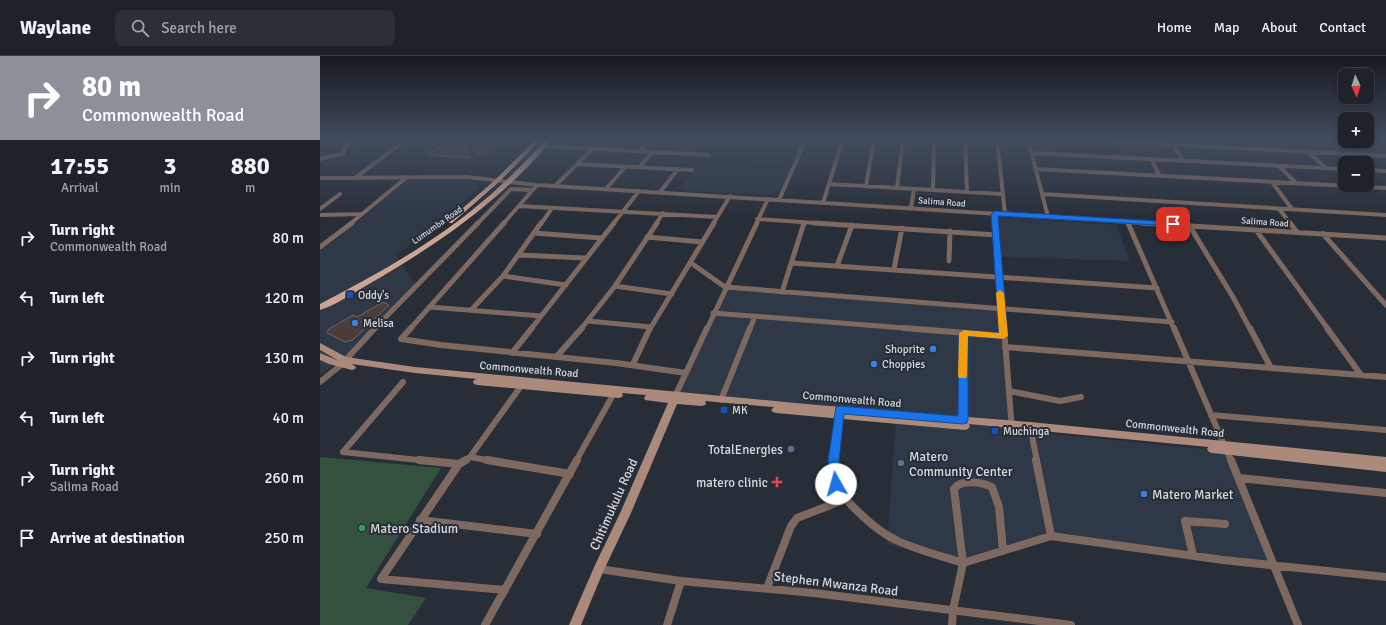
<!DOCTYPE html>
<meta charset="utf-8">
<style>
body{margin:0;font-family:Signika,sans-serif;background:#2b2f36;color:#f1f3f6;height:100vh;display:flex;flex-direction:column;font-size:15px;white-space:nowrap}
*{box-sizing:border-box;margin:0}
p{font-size:13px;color:#a1a4a8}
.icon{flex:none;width:22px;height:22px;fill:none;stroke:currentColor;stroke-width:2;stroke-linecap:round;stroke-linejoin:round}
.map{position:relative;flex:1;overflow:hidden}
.drawer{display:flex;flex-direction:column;background:#1e222a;width:320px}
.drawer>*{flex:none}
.hud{background:#8c9099;color:#fff;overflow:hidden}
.needle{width:26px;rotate:176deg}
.tools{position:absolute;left:1018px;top:12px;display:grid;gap:8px}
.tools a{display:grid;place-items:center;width:36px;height:36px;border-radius:8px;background:#1e222a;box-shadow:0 2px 6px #0003,0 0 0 1px #3c3f47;font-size:20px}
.pin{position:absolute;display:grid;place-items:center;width:34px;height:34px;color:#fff;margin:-17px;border-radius:8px;box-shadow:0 2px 6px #0006}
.me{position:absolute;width:44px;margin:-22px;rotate:353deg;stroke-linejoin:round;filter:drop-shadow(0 0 3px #0008)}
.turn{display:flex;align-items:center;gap:14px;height:84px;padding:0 16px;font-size:18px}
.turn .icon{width:52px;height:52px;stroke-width:2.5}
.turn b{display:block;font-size:28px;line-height:34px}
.eta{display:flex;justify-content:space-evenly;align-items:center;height:68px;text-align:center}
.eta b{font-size:24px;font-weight:800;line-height:28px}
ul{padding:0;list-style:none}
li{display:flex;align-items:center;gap:12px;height:60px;padding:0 16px}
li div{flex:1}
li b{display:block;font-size:15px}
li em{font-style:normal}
header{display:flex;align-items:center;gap:24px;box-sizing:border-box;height:56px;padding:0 20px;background:#1e222a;border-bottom:1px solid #3c3f47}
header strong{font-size:19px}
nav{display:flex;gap:22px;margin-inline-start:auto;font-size:14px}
.search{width:280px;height:36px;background:#2b2f36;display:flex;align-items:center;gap:10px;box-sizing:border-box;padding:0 14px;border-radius:8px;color:#a1a4a8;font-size:15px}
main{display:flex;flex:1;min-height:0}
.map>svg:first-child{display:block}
.built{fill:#2f3847}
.green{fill:#34503f}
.building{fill:#4b3e3a;stroke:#736561}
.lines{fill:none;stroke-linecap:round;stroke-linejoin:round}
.street-far3{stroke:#7e6960;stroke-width:4}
.street-far2{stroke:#7e6960;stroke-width:5}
.street-far1{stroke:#7e6960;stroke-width:6}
.street{stroke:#7e6960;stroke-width:8}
.secondary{fill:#ab8a7c;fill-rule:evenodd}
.primary{fill:#cda492;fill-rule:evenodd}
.route{fill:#1a73e8;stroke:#114b97}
.slow{fill:#f59e0b}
.transit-dot{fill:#1a4fb4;stroke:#282e38;stroke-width:1.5}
.shop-dot{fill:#3f7fe0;stroke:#282e38;stroke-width:1.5}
.service-dot{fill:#5c6f8a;stroke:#282e38;stroke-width:1.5}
.health-dot{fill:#e0444e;stroke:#282e38;stroke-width:1.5}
.leisure-dot{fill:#2e9e5b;stroke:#282e38;stroke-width:1.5}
.labels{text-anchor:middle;stroke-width:4;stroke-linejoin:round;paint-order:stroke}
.far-street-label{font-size:9px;fill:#d6dae0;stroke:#282e38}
.poi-label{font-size:11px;fill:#d6dae0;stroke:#282e38;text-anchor:start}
.street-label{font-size:11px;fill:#d6dae0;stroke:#282e38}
.near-poi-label{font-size:13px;fill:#d6dae0;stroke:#282e38;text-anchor:start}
.near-street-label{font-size:13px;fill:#d6dae0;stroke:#282e38}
</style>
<header>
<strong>Waylane</strong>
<div class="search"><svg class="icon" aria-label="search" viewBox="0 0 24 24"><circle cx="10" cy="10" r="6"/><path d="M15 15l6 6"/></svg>Search here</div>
<nav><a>Home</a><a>Map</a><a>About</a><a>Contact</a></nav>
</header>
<main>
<section class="drawer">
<div class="hud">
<div class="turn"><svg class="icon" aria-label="right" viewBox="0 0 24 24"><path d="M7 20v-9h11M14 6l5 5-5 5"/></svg><div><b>80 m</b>Commonwealth Road</div></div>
</div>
<div class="eta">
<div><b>17:55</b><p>Arrival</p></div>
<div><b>3</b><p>min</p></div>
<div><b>880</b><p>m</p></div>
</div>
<ul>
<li><svg class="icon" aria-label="right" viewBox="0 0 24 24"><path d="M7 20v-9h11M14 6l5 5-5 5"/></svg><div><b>Turn right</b><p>Commonwealth Road</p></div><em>80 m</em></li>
<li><svg class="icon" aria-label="left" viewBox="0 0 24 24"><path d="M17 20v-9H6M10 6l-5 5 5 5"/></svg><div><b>Turn left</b></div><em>120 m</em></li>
<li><svg class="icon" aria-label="right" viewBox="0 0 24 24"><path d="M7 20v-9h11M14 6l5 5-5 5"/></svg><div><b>Turn right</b></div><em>130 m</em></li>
<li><svg class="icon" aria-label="left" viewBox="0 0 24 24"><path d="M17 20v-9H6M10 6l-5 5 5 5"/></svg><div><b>Turn left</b></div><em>40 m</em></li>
<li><svg class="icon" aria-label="right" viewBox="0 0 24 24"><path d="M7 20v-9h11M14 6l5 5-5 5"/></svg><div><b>Turn right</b><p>Salima Road</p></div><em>260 m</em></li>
<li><svg class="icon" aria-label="arrive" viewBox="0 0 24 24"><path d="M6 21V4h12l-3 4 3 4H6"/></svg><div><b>Arrive at destination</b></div><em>250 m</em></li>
</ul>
</section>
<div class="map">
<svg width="1066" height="569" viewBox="0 0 1066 569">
<rect width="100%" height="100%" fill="#282e38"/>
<path class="built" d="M800 83H1025V85L1066 83V98Z
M380 108 471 114 461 136 452 139 366 135 361 132Z
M87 124H152L160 132 116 169 76 199 95 228 28 298 0 319V192L15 185Z
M677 160 796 169 810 205 679 201Z
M405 231 682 254 691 374 903 395 955 510 735 481 649 507 567 488 576 363 353 342Z"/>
<path class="green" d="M0 401 121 412 46 532 106 542 88 569H0Z"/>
<path class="building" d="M130 83H142L150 101 144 103 142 101 135 102 117 99 110 101 107 97 116 95 118 91 128 90 132 85Z
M146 83H178L170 93 164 95 166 97 159 99Z
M63 246 69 249 33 284 25 286 7 277 9 273 33 259 37 261Z"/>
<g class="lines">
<path class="street-far3" d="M382 83 394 84
M645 83 647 136
M677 83 685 158
M708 83 728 161
M746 83 1066 100
M0 84 5 83
M853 89 863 104
M223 90 389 99
M320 95 330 83
M988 96 1006 112
M711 97 1025 113
M0 103 24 97 25 89 35 86
M831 103 839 119
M257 108 372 114
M959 110 975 126
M319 111 333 96
M715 113 1066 132
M1047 114 1066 115
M0 122 147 121 217 129 839 168
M35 122 87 83
M952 126 972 153
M510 128 682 138
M235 130 273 92
M546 130 554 83
M577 132 583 83
M286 133 306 110
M613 134 614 83
M340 136 358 113
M722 138 1066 159
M459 144 486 83
M503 147 523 83
M199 150 397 161
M591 152 594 133
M0 153 20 138
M959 153 971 168
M675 158 676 168
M0 159 42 158
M437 163 509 168
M807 165 808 168
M30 168 87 121
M157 168 191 133 213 134
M183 168 217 129
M221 168 232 152
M293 168 319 135
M336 168 343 157
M393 168 410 140
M436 168 448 143
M483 168 484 166"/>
<path class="street-far2" d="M494 167 677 179
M676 167 684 273
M808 167 854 273
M822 167 1066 182
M970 167 977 176
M869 169 913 241 930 273
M936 174 1008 273
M214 177 281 182
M1003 178 1066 249
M327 181 382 186
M0 191 32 167
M199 199 265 202
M629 205 630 175
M371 207 405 231 852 266
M471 207 837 232
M517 210 532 169
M574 213 582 172
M183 220 246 229
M295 230 352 238
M462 236 484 167
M110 251 221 260
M152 253 183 220 221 167
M393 257 597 273
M268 265 331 271
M54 273 158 167
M90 273 184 167
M211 273 294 167
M261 273 295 230 337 167
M330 273 394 167
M387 273 437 167
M430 273 435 260"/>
<path class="street-far1" d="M91 272 81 283 121 289 296 307 366 317
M584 272 684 280
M684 272 692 374
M854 272 911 405
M930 272 951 312
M1007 272 1041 319
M685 291 1066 321
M192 297 212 272
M237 300 262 272
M313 308 330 272
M0 326 21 309 55 272
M83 326 23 396 108 405
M689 335 740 345 761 341
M356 338 387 272
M401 344 430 272
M891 359 1066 374
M643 368 644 277
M711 375 717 405
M150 401 201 330
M144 405 150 401 172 405
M256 405 293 339
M514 405 519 355"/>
<path class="street" d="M99 404 139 408 146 404
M167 404 250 418
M514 404C513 412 513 420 516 428 524 446 558 476 576 484 597 494 621 500 643 507L634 433C641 423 662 426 672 431L679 451 683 495
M716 404 731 480
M911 404 978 569
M139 408 61 523 185 534
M919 422 1066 437
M100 464 217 478
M873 499 865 465 905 468
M279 513 361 525 494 537 751 569
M447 532 471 470 477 462 526 443
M165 569 257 404
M347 569 361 525
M632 569 633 554 643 507 731 480 903 504 1066 521"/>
<path class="secondary" d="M0 287 26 301 95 311 497 349 710 366 1066 401V416L892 397 889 396 887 393 888 391 649 368 650 370 648 373 645 374 456 357 453 356 451 354 454 351 385 345 386 347 385 349 382 350 357 348 311 457 283 516 261 569H249L275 509 301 455 348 347 325 344 324 342 326 339 302 337 303 339 302 341 299 342 157 329 154 328 153 326 154 324 157 323 95 317 32 308 36 311 35 313 32 314 9 308 0 304V297L19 305 0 294Z"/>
<path class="primary" d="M216 83H222L179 126 132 167H128V165L175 124Z
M227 83H233C182 144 117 189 49 228 35 236 14 250 0 254V248C57 218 114 187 163 145 186 126 206 104 227 83Z"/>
</g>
<linearGradient id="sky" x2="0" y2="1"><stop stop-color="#16191f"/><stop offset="0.51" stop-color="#424c5e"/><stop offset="1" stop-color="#424c5e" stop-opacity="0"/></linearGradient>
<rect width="1066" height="163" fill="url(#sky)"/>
<path class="route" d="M675 155 853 166 857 168 853 170 678 160 688 280 684 283 648 280V364L647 367 643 368 524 358 519 405 522 428 520 432 516 433 512 432 508 405 516 351 520 350 638 360 639 277 644 274 679 277 671 158Z"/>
<path class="slow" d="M680 234 684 237 688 280 684 283 648 280 647 320 646 322H639L638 320 639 277 644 274 679 277 676 237Z"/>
<g class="transit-dot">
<rect x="26" y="235" width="8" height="8" rx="2"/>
<rect x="400" y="350" width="8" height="8" rx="2"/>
<rect x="671" y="371" width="8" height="8" rx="2"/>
</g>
<g class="shop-dot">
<circle cx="35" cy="267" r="4"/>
<circle cx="613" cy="293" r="4"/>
<circle cx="554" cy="308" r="4"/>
<circle cx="824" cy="438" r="4"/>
</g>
<g class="service-dot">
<circle cx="471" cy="393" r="4"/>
<circle cx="581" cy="407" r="4"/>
</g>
<path class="health-dot" d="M455 420h4v4h4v4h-4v4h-4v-4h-4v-4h4z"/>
<circle class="leisure-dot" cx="42" cy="472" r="4"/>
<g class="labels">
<g class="far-street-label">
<text transform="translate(622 146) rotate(4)" y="3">Salima Road</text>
<text transform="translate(945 166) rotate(4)" y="3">Salima Road</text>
<text transform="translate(117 169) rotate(-35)" y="3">Lumumba Road</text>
</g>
<g class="poi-label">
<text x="38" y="243">Oddy's</text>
<text x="43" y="271">Melisa</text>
<text x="605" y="297" text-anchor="end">Shoprite</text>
<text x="562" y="312">Choppies</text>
<text x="412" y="358">MK</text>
<text x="683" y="379">Muchinga</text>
</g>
<g class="street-label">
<text transform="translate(209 313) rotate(5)" y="4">Commonwealth Road</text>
<text transform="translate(532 343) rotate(5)" y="4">Commonwealth Road</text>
<text transform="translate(855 372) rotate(6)" y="4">Commonwealth Road</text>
</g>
<g class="near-poi-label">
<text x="463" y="398" text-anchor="end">TotalEnergies</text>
<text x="589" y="405">Matero<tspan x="589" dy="15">Community Center</tspan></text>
<text x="448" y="431" text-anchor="end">matero clinic</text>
<text x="832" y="443">Matero Market</text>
<text x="50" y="477">Matero Stadium</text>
</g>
<g class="near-street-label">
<text transform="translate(293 448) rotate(-66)" y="5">Chitimukulu Road</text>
<text transform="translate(516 527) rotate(7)" y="5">Stephen Mwanza Road</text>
</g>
</g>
</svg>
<div class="tools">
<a><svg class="needle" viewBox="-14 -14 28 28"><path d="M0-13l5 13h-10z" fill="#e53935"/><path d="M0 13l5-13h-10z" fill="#a1a4a8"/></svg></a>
<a>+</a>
<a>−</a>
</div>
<div class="pin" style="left:853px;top:168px;background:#d93025"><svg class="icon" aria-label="arrive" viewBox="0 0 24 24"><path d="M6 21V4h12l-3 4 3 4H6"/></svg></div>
<svg class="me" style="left:516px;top:428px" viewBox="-20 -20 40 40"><circle r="19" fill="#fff"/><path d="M0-13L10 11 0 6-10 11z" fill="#1a73e8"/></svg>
</div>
</main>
